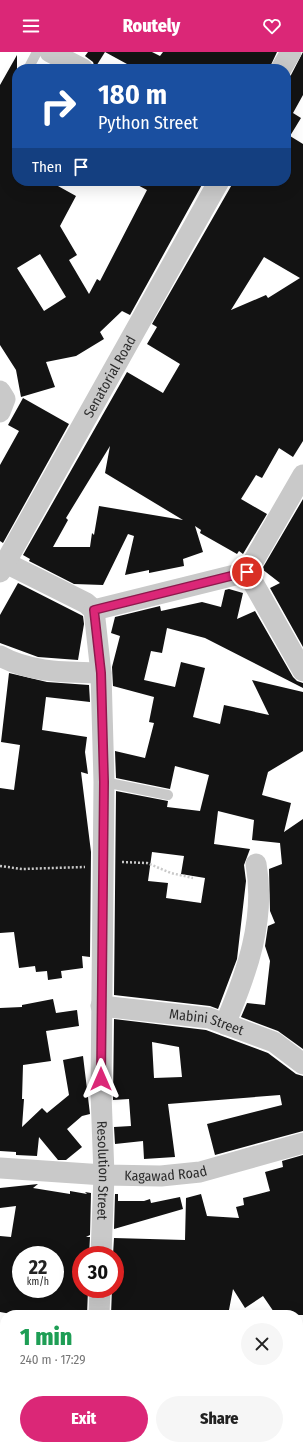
<!DOCTYPE html>
<meta charset="utf-8">
<style>
body{margin:0;font-family:"Fira Sans Condensed",sans-serif;background:#f6f6f6;color:#222;height:100vh;display:flex;flex-direction:column;font-size:15px;white-space:nowrap}
*{box-sizing:border-box;margin:0}
p{font-size:13px;color:#767676}
.icon{flex:none;width:22px;height:22px;fill:none;stroke:currentColor;stroke-width:2;stroke-linecap:round;stroke-linejoin:round}
.map{position:relative;flex:1;overflow:hidden}
.side{position:absolute;left:0px;top:1258px;width:303px;height:140px;display:flex;flex-direction:column;background:#fff;border-radius:16px 16px 0 0;box-shadow:0 4px 16px #0002}
.side>*{flex:none}
.banner{position:absolute;left:12px;top:12px;width:279px;height:122px;border-radius:16px;box-shadow:0 4px 16px #0002;background:#1a4fa0;color:#fff;overflow:hidden}
.speed{position:absolute;left:12px;top:1194px;display:flex;gap:8px;font-size:20px;font-weight:700;text-align:center}
.speed>*{display:grid;place-content:center;width:52px;height:52px;border-radius:50%;background:#fff;box-shadow:0 4px 16px #0002;line-height:1}
.speed small{font-size:10px;font-weight:400}
.speed .limit{border:6px solid #d22;background:#fff;color:#111}
.pin{position:absolute;display:grid;place-items:center;width:34px;height:34px;color:#fff;margin:-17px;border:2px solid #fff;border-radius:50%;box-shadow:0 1px 4px #0007}
.me{position:absolute;width:44px;margin:-22px;rotate:0deg;stroke-linejoin:round;filter:drop-shadow(0 0 3px #0008)}
.turn{display:flex;align-items:center;gap:14px;height:84px;padding:0 20px;font-size:18px}
.turn .icon{width:52px;height:52px;stroke-width:2.5}
.turn b{display:block;font-size:28px;line-height:34px}
.then{display:flex;align-items:center;height:38px;padding:0 20px;background:#0003;gap:8px;font-size:15px}
.round{display:grid;place-items:center;flex:none;width:42px;height:42px;border-radius:21px;background:#f6f6f6}
.headline{display:flex;align-items:center;justify-content:space-between;height:68px;padding:0 20px}
h1{font-size:24px;font-weight:800;line-height:30px;color:#1e9e55}
.button{display:flex;gap:8px;margin-top:auto;padding:8px 20px}
.button a{flex:1;height:46px;border-radius:24px;background:#db2777;color:#fff;font-size:16px;font-weight:800;line-height:46px;text-align:center}
.button a+a{background:#f6f6f6;color:#222}
header{display:flex;justify-content:space-between;align-items:center;height:52px;padding:0 20px;background:#db2777;color:#fff;font-size:18px;font-weight:800}
.map>svg:first-child{display:block}
.building{fill:#131313;fill-rule:evenodd}
.lines{fill:none;stroke-linecap:round;stroke-linejoin:round}
.path{stroke:#c9c9c9;stroke-width:2.5;stroke-dasharray:2 2;stroke-linecap:butt}
.service{stroke:#c9c9c9;stroke-width:10}
.minor{stroke:#c9c9c9;stroke-width:21}
.route-casing{stroke:#8e194d;stroke-width:10}
.route{stroke:#db2777;stroke-width:7}
.labels{text-anchor:middle;stroke-width:4;stroke-linejoin:round;paint-order:stroke}
.street-label{font-size:14px;fill:#2c2c2c;stroke:#fff}
</style>
<header><svg class="icon" aria-label="menu" viewBox="0 0 24 24"><path d="M4 6h16M4 12h16M4 18h16"/></svg>Routely<svg class="icon" aria-label="heart" viewBox="0 0 24 24"><path d="M12 20l-8-8c-3-5 5-10 8-4 3-6 11-1 8 4z"/></svg></header>
<div class="map">
<svg width="303" height="1398" viewBox="0 0 303 1398">
<rect width="100%" height="100%" fill="#fff"/>
<path class="building" d="M88 0H152L160 4 163 0H277L269 17H125L127 12 105 0 95 16 93 10 85 4Z
M303 0V43L293 61 301 66 290 84 303 92V389L293 405 279 396 262 426 256 423 241 447 267 462 243 502 239 499 237 502 200 481 201 478 195 474 203 500 183 507 184 514 149 521V518L125 523 134 484 128 482 103 533 74 532 29 509 30 507 23 503 127 320 163 341 180 312 147 292 157 275 152 272 234 129H286V28L291 23ZM264 205 300 226 268 246 266 243 231 258ZM110 394 105 421 183 468 99 454 94 483 92 481 90 495H53L68 468 66 466Z
M17 3V129H49L76 144 60 174 77 203 69 208 89 242 97 227 100 229 147 138 130 129H204L130 263 122 259 100 280 104 287 76 304 46 310 55 335 21 345 16 318 0 293V33ZM40 202 66 245 44 259 17 216Z
M23 346 69 372 3 491 0 489V413L19 379 8 373Z
M303 447V595L270 536 280 531 262 517Z
M18 531 83 564 84 572 78 608 38 605 0 591V563Z
M229 537 243 541 237 567 255 559 293 625 297 629 303 631V636L205 586 167 576 162 601 151 599 144 628 175 635 181 610 205 616 193 665 220 672 224 653 269 663 252 628 303 640V699L268 720 262 743 291 751 284 780 303 767V997L278 979 241 965 247 951 265 953 270 909 265 894 268 874 275 871 270 859 269 817 282 812 280 791 252 788 254 768 218 759 214 792 250 797 244 813 246 829 237 907 218 957 210 954 114 943 116 739 168 749 167 755 200 759 209 723 175 714 170 737 116 726 115 699 145 706 154 671 149 670 154 645 113 634 112 615 120 584 111 581 115 565 160 554 161 559 202 550 221 555 225 538ZM152 800 184 804 181 822 205 826 201 851 166 846 168 831 148 829Z
M9 621 47 630 89 633 90 650 46 645 42 678 87 685 85 700 88 722 81 720 91 800 90 905 82 904 83 916 61 919 62 926 48 928 47 919 36 920 35 914 19 916 14 880 0 881V736L14 738 20 693 1 690Z
M53 947 56 961 77 958 79 974 46 979 51 1009 23 1013 22 1047H24L22 1075 42 1056 47 1061 69 1043 63 1008 83 1004 90 1062 82 1064 67 1077 82 1095 66 1108H58L39 1085 37 1104 16 1103V1100L0 1099V956L22 955V953Z
M114 967 206 978 268 1001 296 1022 303 1024V1079L215 1103 207 1072 282 1053 280 1043 168 1052 175 1105 144 1107 143 1089 115 1092 114 1075 131 1074 129 1047 113 1048ZM152 990 179 995 182 1025 154 1026Z
M303 1103V1263H276L263 1244 245 1256 233 1237 228 1263H111L112 1237H115L117 1203H113L114 1186 185 1188 186 1146 201 1142 207 1164 239 1166 236 1155 244 1153 243 1146 270 1139 265 1120 283 1115 282 1109Z
M38 1132 33 1136 70 1142V1139L87 1142 85 1140 91 1141 90 1183 86 1185H90L89 1203H81V1237H88L87 1263H17L0 1260V1184L11 1185 16 1154 0 1156V1136ZM21 1203H55V1237H21Z
M115 1142H118V1149H144L150 1147 151 1151 180 1145 183 1157 114 1177Z"/>
<g class="lines">
<path class="path" d="M122 810 147 811 171 821 193 826
M0 814 22 817 85 815
M176 1393 177 1398"/>
<path class="service" d="M28 17 37 0
M104 730 168 743"/>
<g class="minor">
<path d="M50 0 83 17"/>
<path d="M281 17 291 0"/>
<path d="M0 339 5 347 0 360"/>
<path id="s1" d="M6 511 86 551 94 558 101 621 104 730 101 1042 104 1123 101 1203"/>
<path id="s2" d="M0 520 219 129"/>
<path d="M247 520 303 619"/>
<path d="M247 520 303 423"/>
<path d="M94 558 247 520"/>
<path d="M0 604C30 621 67 620 101 621"/>
<path id="s3" d="M101 954 209 966 274 990 303 1012"/>
<path d="M225 972C247 921 266 867 256 812"/>
<path id="s4" d="M0 1116 104 1123 161 1124 200 1120 303 1091"/>
<path d="M99 1263 100 1237"/>
<path d="M0 1294H5"/>
<path d="M99 1393V1398"/>
</g>
</g>
<g class="lines">
<g class="route-casing">
<path id="route" d="M101 1027 104 730 101 621 94 558 247 520"/>
</g>
<use href="#route" class="route"/>
</g>
<g class="labels">
<g class="street-label">
<text dy="5" stroke="none"><textPath href="#s2" startOffset="224">Senatorial Road</textPath></text>
<text dy="5" stroke="none"><textPath href="#s3" startOffset="107">Mabini Street</textPath></text>
<text dy="5" stroke="none"><textPath href="#s1" startOffset="661">Resolution Street</textPath></text>
<text dy="5" stroke="none"><textPath href="#s4" startOffset="166">Kagawad Road</textPath></text>
</g>
</g>
</svg>
<div class="speed"><div>22<small>km/h</small></div><div class="limit">30</div></div>
<div class="pin" style="left:247px;top:520px;background:#d93025"><svg class="icon" aria-label="arrive" viewBox="0 0 24 24"><path d="M6 21V4h12l-3 4 3 4H6"/></svg></div>
<svg class="me" style="left:101px;top:1027px" viewBox="-20 -20 40 40"><path d="M0-17L14 15 0 8-14 15z" fill="#db2777" stroke="#fff" stroke-width="4"/></svg>
<div class="banner">
<div class="turn"><svg class="icon" aria-label="right" viewBox="0 0 24 24"><path d="M7 20v-9h11M14 6l5 5-5 5"/></svg><div><b>180 m</b>Python Street</div></div>
<div class="then">Then<svg class="icon" aria-label="arrive" viewBox="0 0 24 24"><path d="M6 21V4h12l-3 4 3 4H6"/></svg></div>
</div>
<section class="side">
<div class="headline"><div><h1>1 min</h1><p>240 m · 17:29</p></div><a class="round"><svg class="icon" aria-label="close" viewBox="0 0 24 24"><path d="M6 6l12 12M18 6L6 18"/></svg></a></div>
<div class="button"><a>Exit</a><a>Share</a></div>
</section>
</div>
